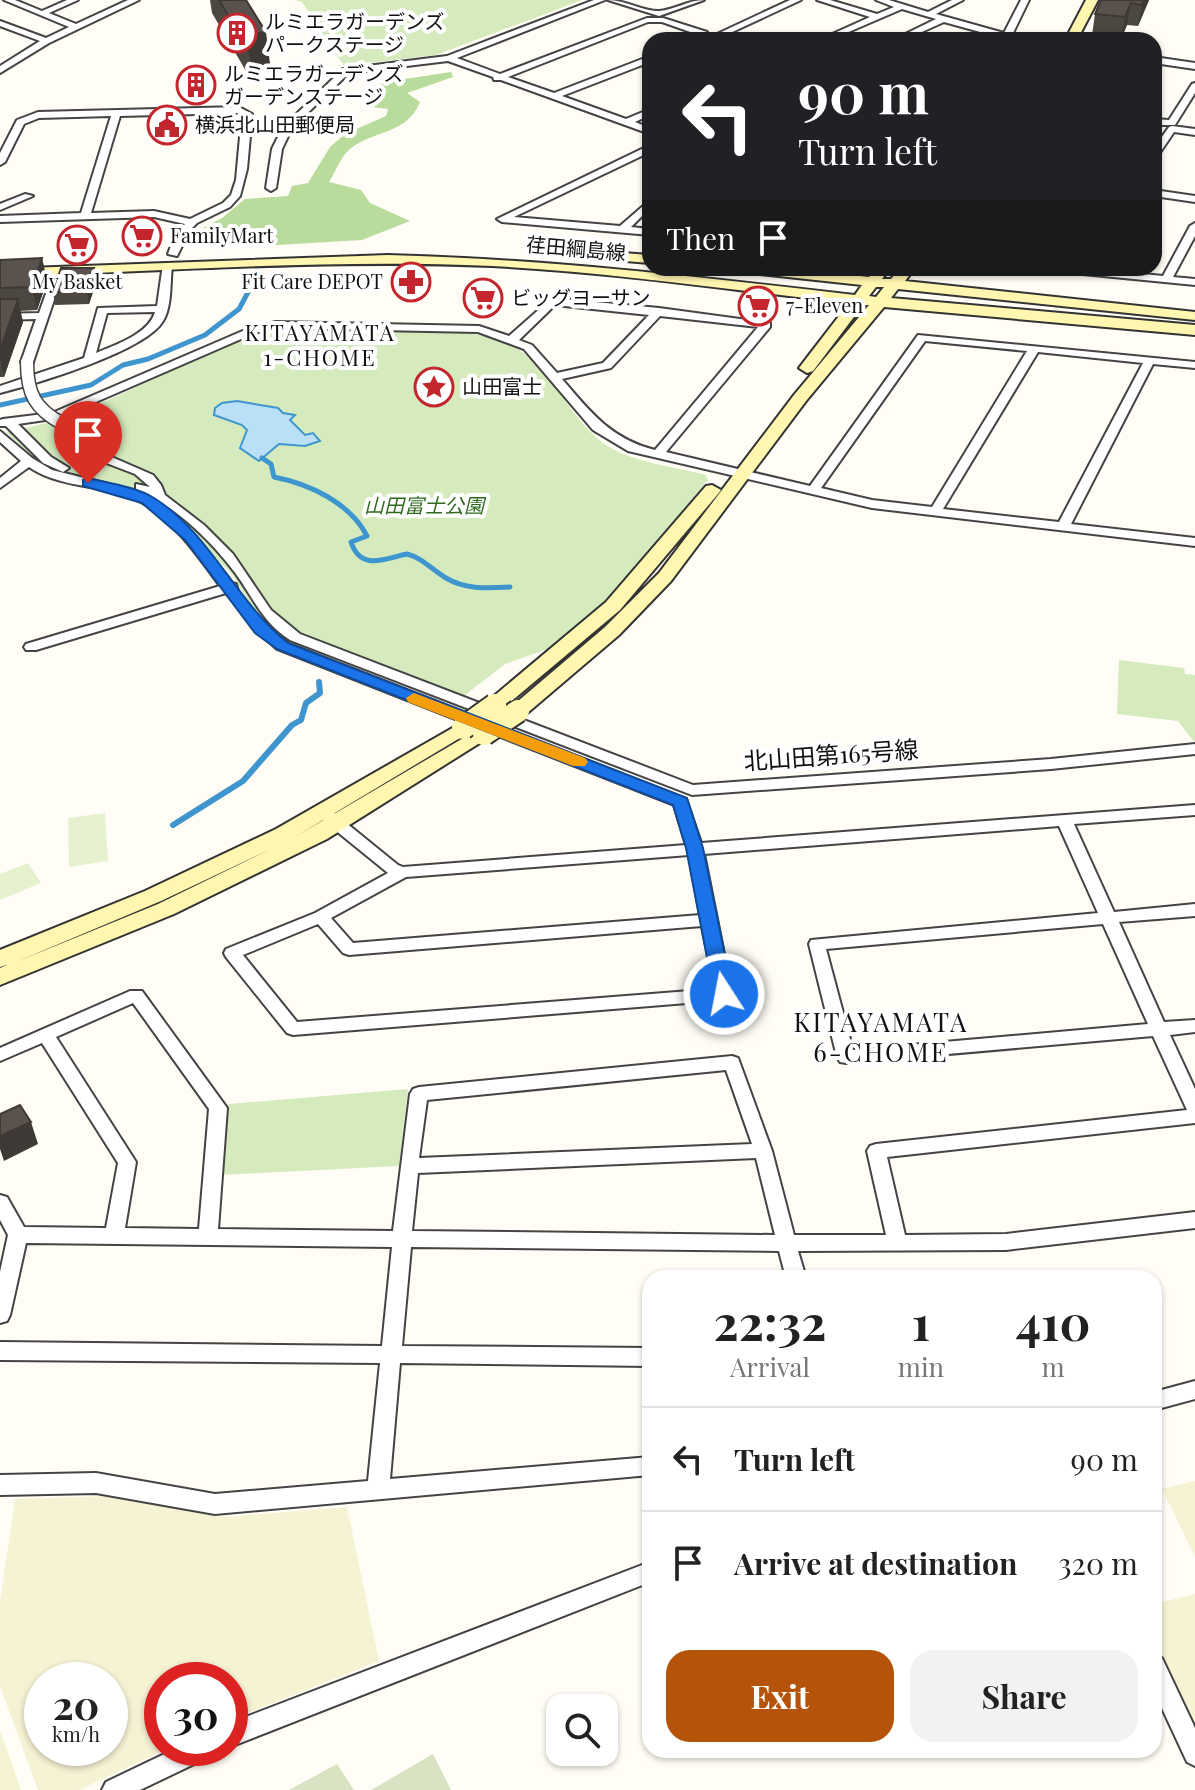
<!DOCTYPE html>
<meta charset="utf-8">
<style>
body{margin:0;font-family:"Playfair Display","Noto Sans JP",serif;background:#f2f2f2;color:#222;height:100vh;display:flex;flex-direction:column;font-size:30px;white-space:nowrap}
*{box-sizing:border-box;margin:0}
p{font-size:26px;color:#767676}
.icon{flex:none;width:44px;height:44px;fill:none;stroke:currentColor;stroke-width:2;stroke-linecap:round;stroke-linejoin:round}
.map{position:relative;flex:1;overflow:hidden}
.details{position:absolute;left:642px;top:1270px;width:520px;height:488px;display:flex;flex-direction:column;background:#fff;border-radius:24px;box-shadow:0 2px 6px #0004}
.details>*{flex:none}
.top-card{position:absolute;left:642px;top:32px;width:520px;height:244px;border-radius:24px;box-shadow:0 2px 6px #0004;background:#202124;color:#fff;overflow:hidden}
.controls{position:absolute;left:546px;top:1694px;display:grid;gap:16px}
.controls a{display:grid;place-items:center;width:72px;height:72px;border-radius:16px;background:#fff;box-shadow:0 2px 6px #0004;font-size:40px}
.speed{position:absolute;left:24px;top:1662px;display:flex;gap:16px;font-size:40px;font-weight:700;text-align:center}
.speed>*{display:grid;place-content:center;width:104px;height:104px;border-radius:50%;background:#fff;box-shadow:0 2px 6px #0004;line-height:1}
.speed small{font-size:20px;font-weight:400}
.speed .limit{border:12px solid #d22;background:#fff;color:#111}
.pin{position:absolute;display:grid;place-items:center;width:68px;height:68px;color:#fff;margin:-82px -34px;border-radius:50% 50% 50% 0;rotate:-45deg;box-shadow:0 0 8px #0007}
.pin .icon{rotate:45deg}
.me{position:absolute;width:88px;margin:-44px;rotate:349deg;stroke-linejoin:round;filter:drop-shadow(0 0 6px #0008)}
.turn{display:flex;align-items:center;gap:28px;height:168px;padding:0 24px;font-size:36px}
.turn .icon{width:104px;height:104px;stroke-width:2.5}
.turn b{display:block;font-size:56px;line-height:68px}
.then{display:flex;align-items:center;height:76px;padding:0 24px;background:#0003;gap:16px;font-size:30px}
.eta{display:flex;justify-content:space-evenly;align-items:center;height:136px;text-align:center}
.eta b{font-size:48px;font-weight:700;line-height:56px}
.action{display:flex;gap:16px;margin-top:auto;padding:16px 24px}
.action a{flex:1;height:92px;border-radius:24px;background:#b45309;color:#fff;font-size:32px;font-weight:700;line-height:92px;text-align:center}
.action a+a{background:#f2f2f2;color:#222}
ul{padding:0;list-style:none}
li{display:flex;align-items:center;gap:24px;height:104px;padding:0 24px;border-top:2px solid #e0e0e0}
li div{flex:1}
li b{display:block;font-size:30px}
li em{font-style:normal}
.map>svg:first-child{display:block}
.farmland{fill:#f6f3d4;fill-rule:evenodd}
.green{fill:#d5ebbd}
.forest{fill:#b9dc9c}
.cemetery{fill:#d9e3c4}
.pitch{fill:#e6f2cf}
.water{fill:#b9e0f7;stroke:#3f96cf;stroke-width:2}
.lines{fill:none;stroke-linecap:round;stroke-linejoin:round}
.stream-far2{stroke:#3f96cf;stroke-width:3}
.stream-far1{stroke:#3f96cf;stroke-width:5}
.stream{stroke:#3f96cf;stroke-width:6}
.street-casing{stroke:#444;stroke-width:4}
.secondary-casing{stroke:#333;stroke-width:4}
.street{fill:#fff;fill-rule:evenodd}
.secondary{fill:#fff6b0;fill-rule:evenodd}
.street-bridge-casing{stroke:#444;stroke-width:15;stroke-linecap:butt}
.secondary-bridge-casing{stroke:#333;stroke-width:26;stroke-linecap:butt}
.street-bridge{stroke:#fff;stroke-width:12}
.secondary-bridge{stroke:#fff6b0;stroke-width:22}
.wall{fill:#4d4742}
.shaded-wall{fill:#3f3936}
.building{fill:#5a524d;stroke:#3f3936;stroke-width:2}
.route{fill:#1a73e8;stroke:#114b97;stroke-width:2}
.slow{fill:#f59e0b}
.labels{text-anchor:middle;stroke-width:8;stroke-linejoin:round;paint-order:stroke}
.far-poi-label{font-size:20px;fill:#111;stroke:#fff;text-anchor:start}
.far-street-label{font-size:20px;fill:#111;stroke:#fff}
.far-park-label{font-size:20px;font-style:italic;fill:#2f6b1f;stroke:#fff}
.far-neighbourhood-label{font-size:22px;letter-spacing:2px;fill:#111;stroke:#fff}
.street-label{font-size:24px;fill:#111;stroke:#fff}
.neighbourhood-label{font-size:26px;letter-spacing:2px;fill:#111;stroke:#fff}
</style>
<div class="map">
<svg width="1195" height="1790" viewBox="0 0 1195 1790">
<rect width="100%" height="100%" fill="#fffdf5"/>
<path class="farmland" d="M1195 1481V1557L1162 1489Z
M107 1496 222 1517 347 1507 379 1661 230 1720V1680H162V1748H168L79 1790H38L0 1686V1601L15 1499ZM110 1680V1748H42V1680Z
M1195 1594V1729L1154 1637V1604Z
M0 1730 21 1790H0Z"/>
<path class="green" d="M294 0H582L436 55 344 66 302 2Z
M306 329C361 330 466 321 513 346 555 369 570 424 611 448 638 463 676 467 706 475L708 480 600 608 556 646 505 664 456 702 288 641 259 620 232 574 158 502 106 482 58 471 34 458 6 432C30 427 54 422 77 413 152 385 225 332 306 329Z
M1119 660 1184 668 1185 674 1195 675V743L1178 721 1117 714Z
M408 1089 399 1166 220 1175 229 1104Z"/>
<path class="forest" d="M451 72 453 77 407 93 420 102C406 136 373 129 349 150 341 156 335 173 329 182L361 190 370 203 410 221 362 240 277 245 191 246 195 232 222 218 245 199 288 196 292 186 308 183 330 147 345 134 386 116 388 109 372 107 365 98 368 89 385 82Z"/>
<path class="cemetery" d="M433 1754 451 1790H371Z
M337 1764 354 1790H289Z"/>
<path class="pitch" d="M105 813 108 861 69 867 68 818Z
M28 863 41 883 0 900V874Z"/>
<path class="water" d="M237 401 278 408 283 413 295 415 290 420 305 435 313 433 320 441 305 446 279 444 259 461 240 448 247 430 242 425 214 415 215 408 222 403Z"/>
<g class="lines">
<path class="stream-far2" d="M252 285 256 271"/>
<path class="stream-far1" d="M0 405 91 385 123 365 148 359 205 335 239 309 253 283
M262 458 271 464 274 477C310 484 350 503 367 536L351 542C361 572 386 558 407 554 423 558 432 570 446 578 466 590 488 588 510 587"/>
<path class="stream" d="M173 825 243 781 292 725 301 720 306 703 320 693 319 682"/>
<g class="street-casing">
<path id="street" d="M4 0H15L42 11 67 0H78L49 13 76 24 128 0H139L49 43 0 73V66L40 41 0 26V21L46 38 69 27Z
M594 0H605L457 58 500 74 647 18H663L707 32 703 40H695L699 35 662 22H648L508 77 554 93 650 56V62L562 96 626 119 650 109V115L635 122 650 128V134L501 80H494L493 77 448 61 349 73 292 128 282 149 276 188 271 191 266 188 272 149 283 127 343 69 447 56Z
M608 0C626 0 644 12 659 11 675 10 688 0 704 0L659 16Z
M790 0H801L728 34 740 40H729L717 34Z
M817 0H830L877 14 894 7 876 0H889L928 12 952 0H963L936 14 1004 33 1021 0H1029L1012 35 1031 40H1001L1002 38 944 22 904 40H893L936 19 902 9 830 40H819L870 17Z
M1154 57 1195 63V69L1154 63Z
M1195 83V93L1175 125H1154V119L1169 120 1192 84Z
M239 107 252 114 247 169 240 196 230 207 197 223 190 230 177 256 168 254 174 238 185 224 154 217 0 222V216L81 213 111 116 39 118 24 124 5 162 0 165V153L17 120 38 112ZM237 113 242 115 236 180 231 195 223 203 190 219 154 211 91 213 120 116Z
M1172 126 1195 129V135L1174 132 1157 157 1154 158V148L1169 127Z
M650 145V152L514 217 620 226 650 200V208L631 227 650 229V235L502 222 497 219Z
M1154 190 1195 196V202L1154 196Z
M25 194 33 196 0 210V204Z
M1195 223V236L1173 277 1195 279V285L1052 271 1047 268H1084L1163 276 1190 226Z
M163 264 172 266C170 282 172 307 163 321 146 351 35 384 0 393V386L84 358 98 308 157 306ZM155 312C149 334 115 345 96 353L107 313Z
M53 274 62 276 33 362 23 364 21 362 36 319 0 320V314L39 313Z
M552 298 659 308 770 323V327L666 452 810 486 918 335 1195 362V368L1153 364 1071 524 1195 538V546L872 508 628 451 593 430 524 349 478 332 276 328 255 333 59 418 18 424 51 457 69 468 63 472 43 463 6 426H0V420L3 419 52 413 252 327 276 322 479 326 509 336ZM555 305 649 315 603 363 557 373 532 345 519 340ZM660 316 758 327 655 450C611 439 590 412 562 379L611 368ZM925 341 1027 351 932 507 872 500 821 488ZM1038 352 1143 363 1059 522 943 509Z
M63 420 67 421 91 448 153 475 161 485 165 495 204 525 233 554 271 610 300 634 693 785 1051 759 1195 744V754L1051 769 692 795 290 640C263 623 254 599 236 574 213 543 178 508 143 493 181 513 207 550 232 583L236 584C239 602 272 630 287 643L686 799 701 843 1195 805V815L1074 824 1114 912 1195 904V916L1119 922 1164 1022 1195 1020V1032L1170 1035 1195 1089V1123L887 1157 905 1235 1006 1234 1195 1212V1228L1006 1250 798 1251 806 1278H786L779 1251 411 1247 402 1346 650 1348V1366L400 1363 390 1479 650 1457V1475L215 1514 96 1493 0 1495V1475L96 1473 215 1494 368 1481 380 1363 0 1360V1342L382 1346 392 1247 26 1243 10 1315 7 1321 0 1323V1272L8 1235 0 1220V1195L7 1197 24 1227 106 1228 118 1163 42 1043 0 1061V1048L130 991H142L227 1108 218 1229 393 1231 410 1094 413 1089 419 1087 732 1056 738 1058 772 1151 794 1235H886L867 1151 870 1146 876 1144 1187 1110 1153 1036 846 1063 840 1062 837 1057 809 944 811 940 1098 913 1059 826 704 854 732 994 730 998 724 1000 293 1035 287 1033 226 957 224 953 226 949 315 913 388 873 319 817 316 813 319 809H329L398 865 403 867 686 845 674 805 277 649 259 632 226 593 36 650H26L24 647 26 644 220 586C194 550 163 504 117 492 87 485 56 485 29 467L0 488V478L21 461 0 442V431L32 458 52 470 141 492 136 490V484L150 487 135 474 83 454 57 424ZM689 855 700 915 353 943 331 918 406 877ZM318 924 343 953 349 955 702 926 715 989 297 1022 243 955ZM1103 924 1148 1024 853 1050 826 949ZM133 1003 209 1109 199 1229 125 1228 136 1162 56 1037ZM726 1070 752 1144 419 1158 427 1100ZM756 1158 775 1235 412 1231 418 1173Z
M1195 1381V1399L1154 1410V1392Z
M650 1562V1582L230 1747V1723Z
M1154 1655 1162 1658 1195 1728V1766L1187 1762 1154 1691Z
M177 1748H215L211 1756 140 1790H102L106 1782Z"/>
</g>
<g class="secondary-casing">
<path id="secondary" d="M1086 0H1098L1077 40H1065Z
M581 250 650 255V263L576 257V251Z
M388 255C545 259 699 277 855 295L862 285 741 272 734 268H782L869 277 876 268H890L882 279H891L900 268H915L905 281 1195 312V320L898 289 891 298 1195 325V335L884 307 806 401 671 581 619 635 525 715 518 717 508 711 511 707 605 627 659 573 794 395 869 305H863L813 371 807 373 799 368 849 303C730 290 611 272 492 266 328 259 164 271 0 277V269ZM876 287H884L876 297 869 296Z
M712 485 721 490 718 494 620 610 502 709H488L485 705 488 701 606 602 706 486Z
M463 722 470 724 473 728 470 732 293 838 477 730H491L494 734 327 839 174 914 0 985V968L7 965 0 967V950L145 891 276 829ZM271 849 158 904 16 962 161 901Z"/>
</g>
<use href="#street" class="street"/>
<use href="#secondary" class="secondary"/>
<g class="street-bridge-casing">
<path id="street-bridge" d="M27 362C27 394 35 409 63 424"/>
</g>
<g class="secondary-bridge-casing">
<path id="secondary-bridge" d="M463 728 495 705
M484 734 518 711"/>
</g>
<use href="#street-bridge" class="street-bridge"/>
<use href="#secondary-bridge" class="secondary-bridge"/>
</g>
<path class="wall" d="M210 0H246L270 64 259 66 253 83 212 13Z
M1101 0H1149L1138 26 1127 25 1121 39 1092 35 1095 14Z
M42 258 47 281 37 310 20 311 23 322 4 377H0V260Z
M97 280 89 304 55 305 53 292Z"/>
<path class="shaded-wall" d="M1144 0H1149L1138 26 1142 5Z
M1131 3 1127 25 1121 39 1125 17Z
M266 32 270 64 259 66 253 83 249 51 255 34Z
M42 258 47 281 37 310 32 287Z
M94 268 97 280 89 304 87 291Z
M18 299 23 322 4 377 0 358V350Z
M31 1122 38 1144 4 1161 0 1149V1136Z"/>
<path class="building" d="M219 0H246L266 32 255 34 249 51Z
M1101 0H1144L1142 5 1131 3 1125 17 1095 14Z
M42 258 32 287 0 288V260Z
M61 268H94L87 291 53 292Z
M0 299H18L0 350Z
M20 1105 31 1122 0 1136V1114Z"/>
<path class="route" d="M88 478C108 483 137 487 154 498 210 533 236 602 288 643L687 798 703 848 733 994 731 998H717L714 994 686 848 673 805 277 649 255 633 185 540 142 503 83 486V480Z"/>
<path class="slow" d="M414 693 585 758 588 762 585 766H573L408 702 406 698Z"/>
<defs>
<g id="building-ring" transform="scale(2)"><circle r="9.5" fill="#fff" stroke="#c4262e" stroke-width="1.5"/><path d="M-4-6H4V6H1V3H-1V6H-4ZM-2.5-4.3h1.7v1.8h-1.7ZM.8-4.3h1.7v1.8H.8ZM-2.5-1h1.7V.8h-1.7ZM.8-1h1.7V.8H.8Z" fill="#c4262e"/></g>
<g id="civic-ring" transform="scale(2)"><circle r="9.5" fill="#fff" stroke="#c4262e" stroke-width="1.5"/><path d="M-.6-6.5H3V-4.5H.6V-3L4-1V1h2V6H-6V1h2V-1L-.6-3ZM-1.2 2.5V6h2.4V2.5Z" fill="#c4262e"/></g>
<g id="supermarket-ring" transform="scale(2)"><circle r="9.5" fill="#fff" stroke="#c4262e" stroke-width="1.5"/><path d="M-6-5.5h2.5l.6 2H6L4.5 2H-2.5L-4.4-4H-6ZM-1.5 3.2a1.3 1.3 0 1 0 .1 0ZM3 3.2a1.3 1.3 0 1 0 .1 0Z" fill="#c4262e"/></g>
<g id="pharmacy-ring" transform="scale(2)"><circle r="9.5" fill="#fff" stroke="#c4262e" stroke-width="1.5"/><path d="M-2-6h4v4h4v4h-4v4h-4v-4h-4v-4h4Z" fill="#c4262e"/></g>
<g id="sight-ring" transform="scale(2)"><circle r="9.5" fill="#fff" stroke="#c4262e" stroke-width="1.5"/><path d="M0-6L1.8-2.2L6-1.7L2.9 1.2L3.7 5.4L0 3.3L-3.7 5.4L-2.9 1.2L-6-1.7L-1.8-2.2Z" fill="#c4262e"/></g>
</defs>
<g fill-rule="evenodd">
<use href="#building-ring" x="237" y="33"/>
<use href="#building-ring" x="196" y="85"/>
<use href="#civic-ring" x="167" y="125"/>
<use href="#supermarket-ring" x="142" y="236"/>
<use href="#supermarket-ring" x="77" y="245"/>
<use href="#pharmacy-ring" x="411" y="282"/>
<use href="#supermarket-ring" x="483" y="298"/>
<use href="#supermarket-ring" x="758" y="306"/>
<use href="#sight-ring" x="434" y="387"/>
</g>
<g class="labels">
<g class="far-poi-label">
<text x="265" y="29">ルミエラガーデンズ<tspan x="265" dy="23">パークステージ</tspan></text>
<text x="224" y="81">ルミエラガーデンズ<tspan x="224" dy="23">ガーデンステージ</tspan></text>
<text x="195" y="132">横浜北山田郵便局</text>
<text x="170" y="243">FamilyMart</text>
<text x="77" y="289" text-anchor="middle">My Basket</text>
<text x="383" y="289" text-anchor="end">Fit Care DEPOT</text>
<text x="511" y="305">ビッグヨーサン</text>
<text x="786" y="313">7-Eleven</text>
<text x="462" y="394">山田富士</text>
</g>
<g class="far-street-label">
<text transform="translate(576 249) rotate(5)" y="7">荏田綱島線</text>
</g>
<g class="far-park-label">
<text x="424" y="513">山田富士公園</text>
</g>
<g class="far-neighbourhood-label">
<text x="320" y="341">KITAYAMATA<tspan x="320" dy="25">1-CHOME</tspan></text>
</g>
<g class="street-label">
<text transform="translate(831 756) rotate(-4)" y="8">北山田第165号線</text>
</g>
<g class="neighbourhood-label">
<text x="881" y="1032">KITAYAMATA<tspan x="881" dy="30">6-CHOME</tspan></text>
</g>
</g>
</svg>
<div class="controls">
<a><svg class="icon" aria-label="search" viewBox="0 0 24 24"><circle cx="10" cy="10" r="6"/><path d="M15 15l6 6"/></svg></a>
</div>
<div class="speed"><div>20<small>km/h</small></div><div class="limit">30</div></div>
<div class="pin" style="left:88px;top:483px;background:#d93025"><svg class="icon" aria-label="arrive" viewBox="0 0 24 24"><path d="M6 21V4h12l-3 4 3 4H6"/></svg></div>
<svg class="me" style="left:724px;top:994px" viewBox="-20 -20 40 40"><circle r="17" fill="#1a73e8" stroke="#fff" stroke-width="3"/><path d="M0-11L8 9 0 5-8 9z" fill="#fff"/></svg>
<div class="top-card">
<div class="turn"><svg class="icon" aria-label="left" viewBox="0 0 24 24"><path d="M17 20v-9H6M10 6l-5 5 5 5"/></svg><div><b>90 m</b>Turn left</div></div>
<div class="then">Then<svg class="icon" aria-label="arrive" viewBox="0 0 24 24"><path d="M6 21V4h12l-3 4 3 4H6"/></svg></div>
</div>
<section class="details">
<div class="eta">
<div><b>22:32</b><p>Arrival</p></div>
<div><b>1</b><p>min</p></div>
<div><b>410</b><p>m</p></div>
</div>
<ul>
<li><svg class="icon" aria-label="left" viewBox="0 0 24 24"><path d="M17 20v-9H6M10 6l-5 5 5 5"/></svg><div><b>Turn left</b></div><em>90 m</em></li>
<li><svg class="icon" aria-label="arrive" viewBox="0 0 24 24"><path d="M6 21V4h12l-3 4 3 4H6"/></svg><div><b>Arrive at destination</b></div><em>320 m</em></li>
</ul>
<div class="action"><a>Exit</a><a>Share</a></div>
</section>
</div>
